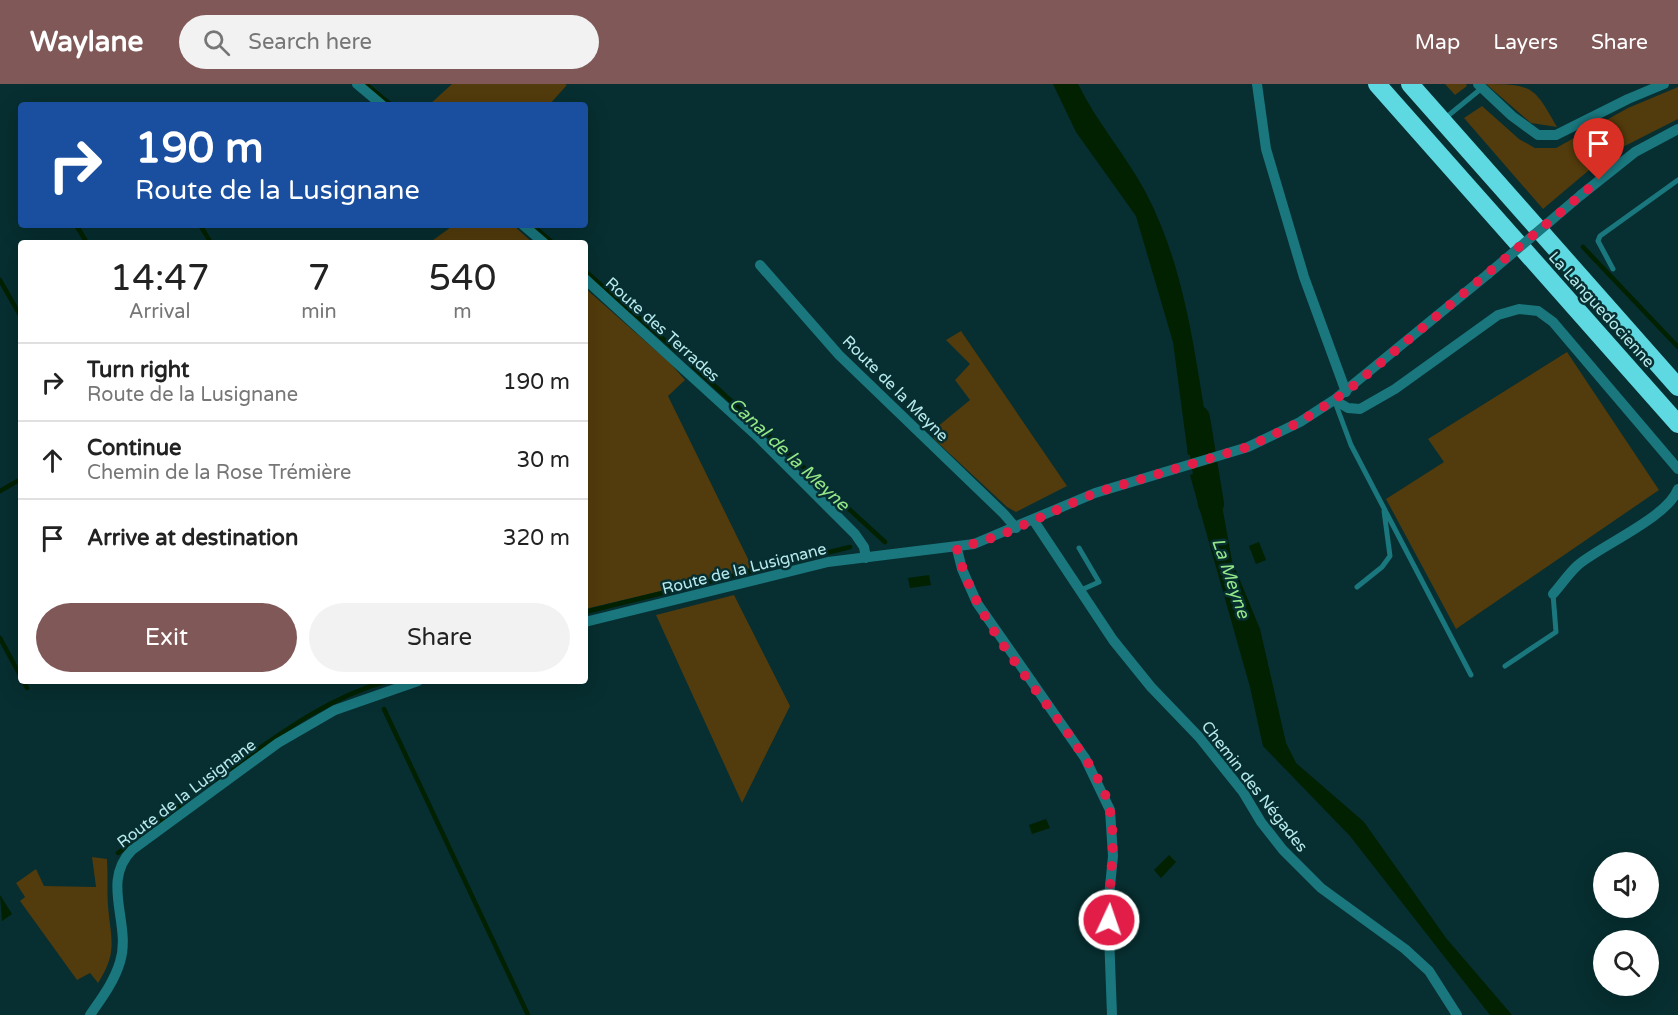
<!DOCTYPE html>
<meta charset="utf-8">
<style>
body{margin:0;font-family:"Varela Round",sans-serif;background:#f2f2f2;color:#222;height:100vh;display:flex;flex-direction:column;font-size:22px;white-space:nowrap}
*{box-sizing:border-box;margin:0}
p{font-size:20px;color:#767676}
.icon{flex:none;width:33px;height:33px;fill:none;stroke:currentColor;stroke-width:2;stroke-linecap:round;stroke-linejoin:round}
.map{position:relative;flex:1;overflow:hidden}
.panel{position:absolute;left:18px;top:156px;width:570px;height:444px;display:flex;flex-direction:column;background:#fff;border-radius:6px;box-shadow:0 6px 24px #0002}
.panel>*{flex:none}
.banner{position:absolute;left:18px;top:18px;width:570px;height:126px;border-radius:6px;box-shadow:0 6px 24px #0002;background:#1a4fa0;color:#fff;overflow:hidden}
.buttons{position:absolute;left:1593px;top:768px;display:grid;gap:12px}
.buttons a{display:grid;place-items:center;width:66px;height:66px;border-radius:50%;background:#fff;box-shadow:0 6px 24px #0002;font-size:30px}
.pin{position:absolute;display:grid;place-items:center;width:51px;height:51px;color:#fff;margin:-62px -26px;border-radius:50% 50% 50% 0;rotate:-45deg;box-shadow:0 0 6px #0007}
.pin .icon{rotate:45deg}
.me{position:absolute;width:66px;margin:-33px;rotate:3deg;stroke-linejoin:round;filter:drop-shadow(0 0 4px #0008)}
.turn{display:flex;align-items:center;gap:21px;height:126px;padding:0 18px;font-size:27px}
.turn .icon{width:78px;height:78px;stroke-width:2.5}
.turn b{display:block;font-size:42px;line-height:51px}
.eta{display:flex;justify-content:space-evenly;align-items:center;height:102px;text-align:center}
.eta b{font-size:36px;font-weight:600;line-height:42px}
.button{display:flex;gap:12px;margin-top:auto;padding:12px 18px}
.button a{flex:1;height:69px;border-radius:36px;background:#815858;color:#fff;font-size:24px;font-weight:600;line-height:69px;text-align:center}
.button a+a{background:#f2f2f2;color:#222}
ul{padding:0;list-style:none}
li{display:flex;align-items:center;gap:18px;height:78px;padding:0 18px;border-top:2px solid #e0e0e0}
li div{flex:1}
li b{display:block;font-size:22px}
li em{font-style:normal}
header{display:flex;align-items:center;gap:36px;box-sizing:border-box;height:84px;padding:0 30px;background:#815858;color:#fff}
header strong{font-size:28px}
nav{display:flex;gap:33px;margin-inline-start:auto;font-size:21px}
.search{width:420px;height:54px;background:#f2f2f2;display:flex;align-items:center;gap:15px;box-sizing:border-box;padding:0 21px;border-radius:33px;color:#767676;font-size:22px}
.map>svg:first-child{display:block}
.green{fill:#523b0c}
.water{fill:#012100}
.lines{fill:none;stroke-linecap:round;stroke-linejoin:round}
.stream{stroke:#012100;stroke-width:4.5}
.river{stroke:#012100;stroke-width:26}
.service{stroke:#19777d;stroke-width:5}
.minor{stroke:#19777d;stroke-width:10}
.motorway{stroke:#5ed9e1;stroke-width:18}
.minor-bridge{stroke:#19777d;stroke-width:10}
.route{stroke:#e11d48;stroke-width:10;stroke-dasharray:0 18}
.labels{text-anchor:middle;stroke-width:5;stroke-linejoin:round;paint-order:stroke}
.street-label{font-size:16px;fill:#b7eaed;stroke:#072e30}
.water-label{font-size:18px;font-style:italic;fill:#94e787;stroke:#072e30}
</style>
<header>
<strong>Waylane</strong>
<div class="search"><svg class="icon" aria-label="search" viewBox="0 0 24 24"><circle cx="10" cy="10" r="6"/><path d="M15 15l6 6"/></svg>Search here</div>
<nav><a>Map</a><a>Layers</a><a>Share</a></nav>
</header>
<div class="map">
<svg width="1678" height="931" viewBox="0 0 1678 931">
<rect width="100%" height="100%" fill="#072e30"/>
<path class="green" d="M452 0H565L567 1 549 21H429Z
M1445 0H1466L1467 2 1455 11Z
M1486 0C1533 0 1534 3 1557 43L1531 39Z
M1678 3V35L1607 71 1543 125 1464 34 1482 22 1519 55 1535 64H1556L1628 24Z
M454 141H513L533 159H429Z
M585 204 670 279 685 296 668 312 752 483 737 489 585 525Z
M961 247 1067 402 1016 428 1007 423 935 356 931 348 970 316 955 296 970 280 946 256Z
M1567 268 1659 406 1456 545 1386 415 1444 378 1428 355Z
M734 511 790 622 742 719 656 531Z
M92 773 107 775C108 791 107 807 108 822 111 856 118 868 98 899L90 889 77 896 20 817 25 813 16 799 36 785 44 802 96 803Z"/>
<path class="water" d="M1053 0H1078C1097 39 1126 71 1146 109 1188 190 1195 277 1211 365L1188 371 1173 258 1136 132 1076 48Z
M1215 383 1232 477 1260 545 1286 659 1296 679 1364 738 1446 854 1512 931H1490L1350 752 1263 662 1250 603 1190 391Z
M1259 458 1266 476 1256 480 1249 462Z
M929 491 931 501 910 504 908 494Z
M1046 735 1050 744 1032 750 1029 741Z
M1169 771 1176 778 1161 794 1154 786Z
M0 811 12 830 2 837Z"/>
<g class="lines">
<path class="stream" d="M366 0 391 21
M76 141 87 159
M200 141 211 159
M532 141 553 159
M1583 163 1678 263
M585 187 676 266
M0 196 21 233
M694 283 885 458
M0 407 21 395
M585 528 850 463
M0 554 21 593
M23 597 27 604
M384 625 528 931
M201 705C261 665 316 617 387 597
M118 769 188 715"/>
<path class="river" d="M1197 334 1211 420"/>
<path class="service" d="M1444 35 1482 4
M1613 185 1598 157 1600 152 1678 96
M1335 318 1351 361 1471 591
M1079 464 1099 498 1079 507
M1357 503 1382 483 1390 472 1384 427
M1505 582 1556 548 1553 510"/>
<path class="minor" d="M357 0 382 21
M1257 0 1266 65 1304 193 1346 308
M1478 0 1512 32 1538 51H1556L1628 15 1664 0
M1581 111 1635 68 1678 45
M523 141 544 159
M760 181 839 271 1004 430 1016 444
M585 195 756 351 855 450 864 463 866 474
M1334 316 1348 324 1360 325 1395 305 1498 231 1519 225 1538 227 1553 238 1678 385
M1034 437 1113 556 1151 603 1199 653 1243 708 1261 738 1283 766 1321 804 1405 865 1429 887 1457 931
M957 465 962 485 977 519 1085 674 1110 726 1113 772 1108 823 1112 931
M1553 510C1561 501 1569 489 1578 481 1602 461 1668 433 1678 405
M585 538 828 478 974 460 1095 409 1248 363 1300 338 1334 316 1488 190
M90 931C101 915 114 898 120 878 132 840 100 798 132 766L278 659 335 626 418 597"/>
<path class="motorway" d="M1377 0 1678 340
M1410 0 1678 303"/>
<path class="minor-bridge" d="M1488 190 1581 111"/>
</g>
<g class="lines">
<path class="route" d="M1109 836C1108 800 1117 763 1110 727 1105 700 1084 673 1069 651 1028 593 974 535 957 465L1001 451 1095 409 1248 363 1300 338 1346 308 1599 96"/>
</g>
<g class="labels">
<g class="street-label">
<text transform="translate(1602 225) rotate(48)" y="6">La Languedocienne</text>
<text transform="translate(663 245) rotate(42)" y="6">Route des Terrades</text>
<text transform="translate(896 304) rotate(45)" y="6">Route de la Meyne</text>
<text transform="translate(744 484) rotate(-14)" y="6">Route de la Lusignane</text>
<text transform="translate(1255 702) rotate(52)" y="6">Chemin des Négades</text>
<text transform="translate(186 709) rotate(-37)" y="6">Route de la Lusignane</text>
</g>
<g class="water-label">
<text transform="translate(789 370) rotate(43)" y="6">Canal de la Meyne</text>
<text transform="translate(1231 494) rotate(71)" y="6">La Meyne</text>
</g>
</g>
</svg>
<div class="buttons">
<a><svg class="icon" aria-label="sound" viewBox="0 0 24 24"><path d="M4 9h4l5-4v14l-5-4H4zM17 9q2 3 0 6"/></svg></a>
<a><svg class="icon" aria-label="search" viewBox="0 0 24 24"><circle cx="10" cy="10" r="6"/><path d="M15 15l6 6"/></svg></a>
</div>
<div class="pin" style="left:1599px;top:96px;background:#d93025"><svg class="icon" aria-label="arrive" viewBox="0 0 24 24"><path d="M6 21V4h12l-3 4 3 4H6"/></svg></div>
<svg class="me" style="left:1109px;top:836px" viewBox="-20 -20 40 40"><circle r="17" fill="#e11d48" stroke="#fff" stroke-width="3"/><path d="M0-11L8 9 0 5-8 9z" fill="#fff"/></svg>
<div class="banner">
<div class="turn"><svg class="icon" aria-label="right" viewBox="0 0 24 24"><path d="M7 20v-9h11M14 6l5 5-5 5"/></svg><div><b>190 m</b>Route de la Lusignane</div></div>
</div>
<section class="panel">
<div class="eta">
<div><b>14:47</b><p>Arrival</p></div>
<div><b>7</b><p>min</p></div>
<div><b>540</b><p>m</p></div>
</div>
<ul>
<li><svg class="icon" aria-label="right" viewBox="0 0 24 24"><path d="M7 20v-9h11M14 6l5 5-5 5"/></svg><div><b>Turn right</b><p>Route de la Lusignane</p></div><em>190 m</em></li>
<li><svg class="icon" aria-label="ahead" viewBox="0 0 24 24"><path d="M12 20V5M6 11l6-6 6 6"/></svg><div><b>Continue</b><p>Chemin de la Rose Trémière</p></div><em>30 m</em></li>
<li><svg class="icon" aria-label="arrive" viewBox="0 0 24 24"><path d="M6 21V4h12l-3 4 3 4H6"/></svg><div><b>Arrive at destination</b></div><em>320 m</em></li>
</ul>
<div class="button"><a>Exit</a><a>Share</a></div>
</section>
</div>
